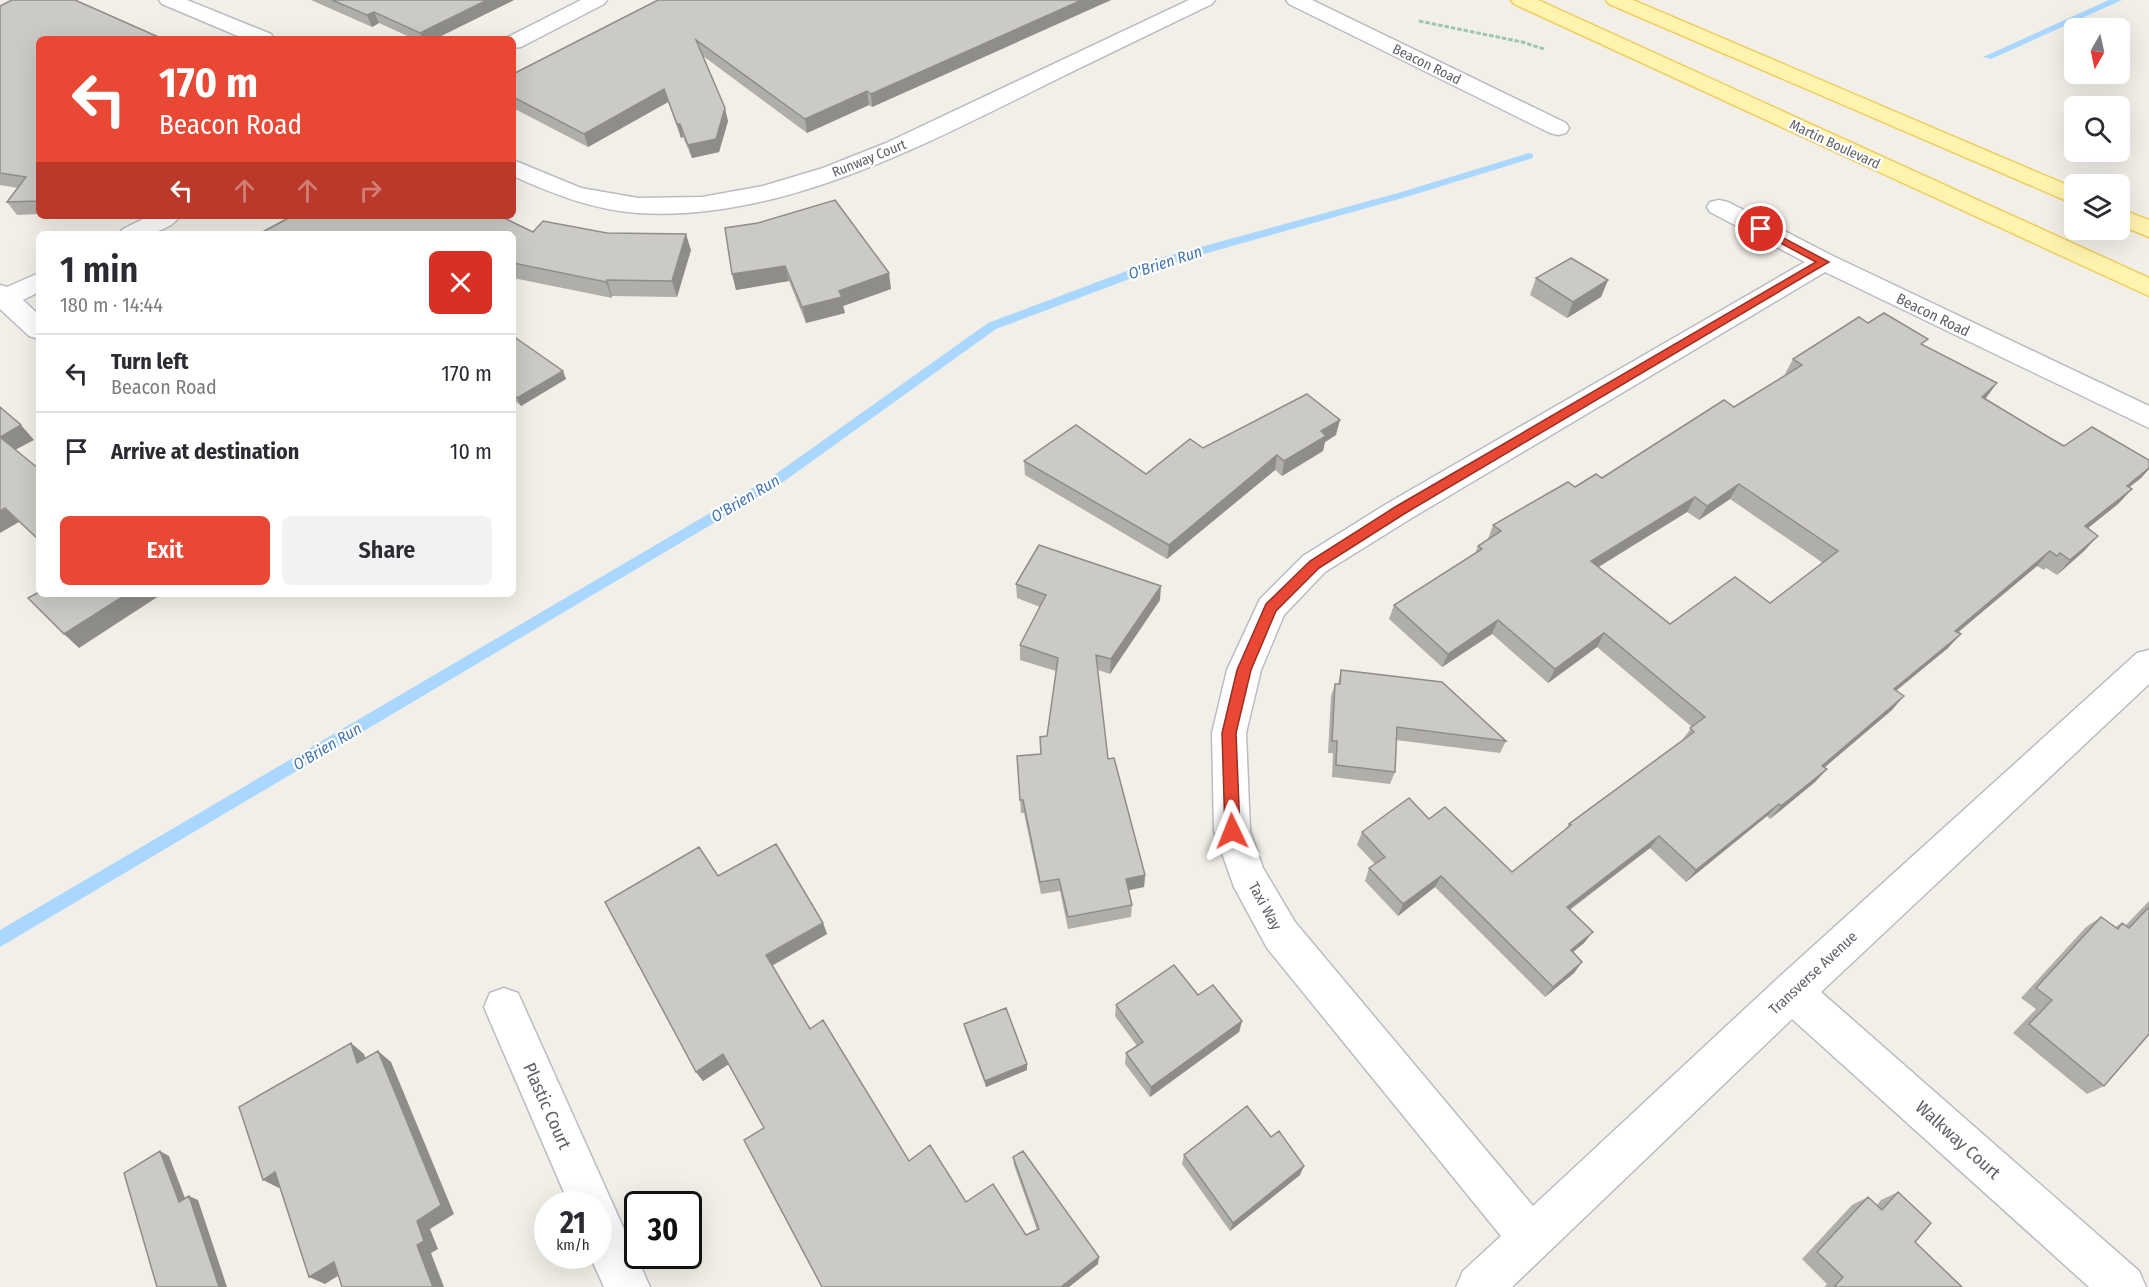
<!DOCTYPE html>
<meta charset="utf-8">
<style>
body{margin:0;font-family:"Fira Sans Condensed",sans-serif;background:#f2f2f3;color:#2b2b33;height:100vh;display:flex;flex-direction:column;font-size:22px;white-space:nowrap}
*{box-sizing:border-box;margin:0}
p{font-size:20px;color:#7c7c81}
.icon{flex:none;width:33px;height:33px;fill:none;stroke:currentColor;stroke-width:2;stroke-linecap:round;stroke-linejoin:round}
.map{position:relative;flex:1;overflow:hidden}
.sheet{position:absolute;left:36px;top:231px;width:480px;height:366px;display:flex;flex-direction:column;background:#fff;border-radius:9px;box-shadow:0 6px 24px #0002}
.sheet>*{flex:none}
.guide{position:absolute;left:36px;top:36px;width:480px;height:183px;border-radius:9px;box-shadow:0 6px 24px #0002;background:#e94835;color:#fff;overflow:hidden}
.needle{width:39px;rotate:189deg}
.tools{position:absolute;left:2064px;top:18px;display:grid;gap:12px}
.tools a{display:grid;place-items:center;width:66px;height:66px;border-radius:9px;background:#fff;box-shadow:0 6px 24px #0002;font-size:30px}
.speed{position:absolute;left:534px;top:1191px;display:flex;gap:12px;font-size:30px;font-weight:700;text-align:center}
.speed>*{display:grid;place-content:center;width:78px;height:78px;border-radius:50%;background:#fff;box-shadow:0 6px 24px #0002;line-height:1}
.speed small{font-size:15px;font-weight:400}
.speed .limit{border:3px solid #111;border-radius:9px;background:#fff;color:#111}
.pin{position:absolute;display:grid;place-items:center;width:51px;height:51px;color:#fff;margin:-26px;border:3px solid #fff;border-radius:50%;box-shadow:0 2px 6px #0007}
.me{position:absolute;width:66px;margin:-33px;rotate:358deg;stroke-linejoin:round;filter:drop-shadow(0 0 4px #0008)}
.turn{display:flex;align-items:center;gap:21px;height:126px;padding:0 24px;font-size:27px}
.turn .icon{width:78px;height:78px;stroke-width:2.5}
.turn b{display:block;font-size:42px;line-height:51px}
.lanes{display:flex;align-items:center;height:57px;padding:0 24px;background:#0003;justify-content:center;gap:30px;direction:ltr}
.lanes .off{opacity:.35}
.round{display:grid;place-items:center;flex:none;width:63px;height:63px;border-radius:9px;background:#f2f2f3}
.head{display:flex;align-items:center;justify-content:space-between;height:102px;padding:0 24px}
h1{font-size:36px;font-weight:600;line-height:45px}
.button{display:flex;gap:12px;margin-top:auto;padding:12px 24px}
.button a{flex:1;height:69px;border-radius:9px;background:#e94835;color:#fff;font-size:24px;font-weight:600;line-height:69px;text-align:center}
.button a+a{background:#f2f2f3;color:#2b2b33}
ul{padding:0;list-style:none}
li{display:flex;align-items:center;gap:18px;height:78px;padding:0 24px;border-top:2px solid #e1e1e2}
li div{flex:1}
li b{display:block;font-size:22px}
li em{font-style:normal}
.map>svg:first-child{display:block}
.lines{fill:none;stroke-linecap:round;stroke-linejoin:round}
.stream{fill:#a9d7ff;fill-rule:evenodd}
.minor-casing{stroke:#babcc1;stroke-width:3}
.major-casing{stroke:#f1cd60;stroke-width:3}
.path{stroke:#9cc7aa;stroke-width:3;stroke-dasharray:4.5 2;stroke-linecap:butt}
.minor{fill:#fff;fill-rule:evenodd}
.major{fill:#fff4ae;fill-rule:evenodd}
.wall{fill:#afaea9;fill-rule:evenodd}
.shaded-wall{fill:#8f8d8a}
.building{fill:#cccac5;stroke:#8f8d8a;stroke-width:1.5;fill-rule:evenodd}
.route{fill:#e94835;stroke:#972f22;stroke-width:1.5}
.labels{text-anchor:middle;stroke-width:4.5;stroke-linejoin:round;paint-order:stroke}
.far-street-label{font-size:14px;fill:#5f6268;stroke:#fff}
.street-label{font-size:15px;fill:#5f6268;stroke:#fff}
.water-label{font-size:16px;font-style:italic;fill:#4477b2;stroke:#fff}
.near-street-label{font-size:18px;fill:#5f6268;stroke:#fff}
</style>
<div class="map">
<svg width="2149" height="1287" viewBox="0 0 2149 1287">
<rect width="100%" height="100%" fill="#f1efe7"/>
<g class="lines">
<path class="stream" d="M2109 0H2122L1991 59 1983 57Z
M1529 153 1533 154V158L1406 197 1172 263 996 329 783 482 0 947V930L773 476 988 323 1164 257 1398 193Z"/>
<g class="minor-casing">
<path id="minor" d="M159 0H187L271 34 274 39H245L162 4Z
M581 0H607L604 4 521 47 513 48V39H504Z
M1189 0H1215L1212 4C1156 31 1100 58 1045 85 922 146 779 222 638 213 594 210 553 194 513 176V160L581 188 638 198 702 197 763 186 823 168 886 143Z
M1286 0H1312L1566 123 1569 128 1566 133 1558 135 1550 133 1289 4Z
M1719 200 1728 202 1833 256 2149 406V428L1825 272 1410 519 1325 572 1284 615 1261 670 1246 733 1250 831 1263 868 1295 922 1533 1206 1778 978 2137 653 2149 650V684L1821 992 2139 1271 2146 1287H2089L1792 1019 1512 1287H1456L1463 1271 1501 1236 1267 948 1234 887 1214 831 1212 733 1227 670 1260 599 1303 556 1388 503 1805 262 1710 212 1707 207 1710 202Z
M149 216H180C167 235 140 234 119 234L123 229Z
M39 273V292L23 300 39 315V339L29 336 0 309V285L7 287Z
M504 988 518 993 650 1287H604L590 1256H598V1204H569L484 1007 490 993Z"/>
</g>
<g class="major-casing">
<path id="major" d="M1511 0H1538L2149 278V296L1514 4Z
M1606 0H1633L2074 188V204L1609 4Z
M2120 209 2149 220V237L2120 225Z"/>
</g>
<path class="path" d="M1419 21 1522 42 1544 49"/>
<use href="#minor" class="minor"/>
<use href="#major" class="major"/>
</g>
<path class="wall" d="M311 0H514L435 39H414L379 23 372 27Z
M658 0H1111L890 99 872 107 869 105 807 133 703 56 728 121 719 152 692 158 683 137 681 138 668 102 588 147 513 108V74Z
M0 6 39 39V214L17 215 7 202 18 188 0 185Z
M725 228 891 289 843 306 845 313 806 323 789 281 736 290Z
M533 232 691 250 677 297 612 296V298L513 278V234Z
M1536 278 1608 280 1601 297 1567 318 1530 295Z
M1868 323 1924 345 1985 399 2064 446 2149 460V469L2141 478 2129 487 2132 489 2118 504 2087 528 2098 536 2084 551 2057 575 2046 568 2044 570 2037 566 1957 632 1948 648 1896 691 1892 710 1824 767 1827 769 1815 782 1770 819 1767 816 1686 882 1650 848 1570 910 1584 943 1573 952 1582 962 1574 973 1545 997 1435 887 1398 916 1365 881 1369 868 1375 864 1357 845 1362 832 1429 819 1512 872 1564 831 1569 824 1682 740 1692 727 1597 647 1548 683 1492 634 1442 667 1389 619 1394 605 1475 554 1478 546 1488 539 1493 525 1575 487 1602 478 1734 407 1786 375 1785 374 1793 359ZM1730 499 1823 563 1770 603 1670 624 1598 567 1687 512 1699 520Z
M513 336 566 379 521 406 513 399Z
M1336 435 1325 442 1323 451 1282 476 1275 470 1167 559 1025 475 1024 461 1146 474 1203 448Z
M1016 584 1160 600 1110 674 1098 670 1108 759 1145 875 1144 887 1129 890 1132 905 1131 917 1068 929 1060 891 1041 894 1024 813H1021L1017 756 1041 754 1047 736 1056 671 1020 660V645L1040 607 1017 598Z
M1341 670 1506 741 1500 753 1396 740 1395 772 1390 784 1332 777 1333 753H1328L1331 696 1335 684H1338Z
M718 876 823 923 827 934 772 966 810 1029 909 1161 966 1202 1026 1235 1037 1230 1014 1165 1013 1157 1098 1264 1069 1287H822L764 1128 729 1064 703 1081 696 1072Z
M2149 901V1034L2104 1086 2087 1094 2013 1033 2036 1009 2021 998 2086 927 2101 917 2115 927 2122 923 2126 925Z
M1198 995 1242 1021 1239 1032 1150 1097 1125 1064 1126 1053 1137 1046 1115 1016 1116 1005Z
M964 1024 1027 1064V1070L986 1087 965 1030Z
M1271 1137 1300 1175 1230 1231 1182 1164 1184 1155Z
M1898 1192 1915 1242 1962 1287H1824L1827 1284 1802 1259 1852 1205 1868 1197 1877 1205 1881 1200Z"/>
<path class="shaded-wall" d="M487 0H514L435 39H422L420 33Z
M1082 0H1111L872 107 871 94Z
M374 12 379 23 372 27 367 15Z
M664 89 668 102 588 147 584 134Z
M867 91 869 105 807 133 805 119Z
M725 108 728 121 719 152 692 158 688 145Z
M677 124H680L683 137 681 138Z
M686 234 691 250 677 297 672 281Z
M785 266 789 281 736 290 732 274Z
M889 273 891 289 843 306 845 313 806 323 802 307 839 291Z
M607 280 612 296V298L606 282Z
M1608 280 1601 297 1567 318 1573 302Z
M563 371 566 379 521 406 517 398Z
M1997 383 1986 398 1970 412 1982 397Z
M1340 420 1336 435 1325 442 1323 451 1282 476 1284 461 1321 431Z
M21 425 34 440 13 451 0 437Z
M1277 455 1275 470 1167 559 1169 545Z
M2149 468V469L2141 478 2113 500 2127 486Z
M1739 484 1730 499 1699 520 1707 506Z
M2132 489 2118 504 2072 541 2085 526Z
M1695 497 1687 512 1584 576 1591 561Z
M5 508 19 522 0 533V511Z
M2098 536 2084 551 2057 575 2070 560Z
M2050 551 2037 566 1943 645 1955 631Z
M1161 586 1160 600 1110 674 1111 659Z
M127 594H162L79 648 64 634Z
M1498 620 1492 634 1442 667 1448 654Z
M1604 633 1597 647 1548 683 1555 669Z
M1961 634 1948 648 1882 702 1894 689Z
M1904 696 1892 710 1811 779 1822 766Z
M1827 769 1815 782 1770 819 1781 806Z
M1779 804 1767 816 1686 882 1696 870Z
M1659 836 1650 848 1558 918 1567 907Z
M1145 875 1144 887 1125 891 1126 879Z
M1441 876 1435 887 1398 916 1403 904Z
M823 923 827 934 771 966 766 955Z
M1593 932 1584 943 1562 961 1571 950Z
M1582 962 1574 973 1545 997 1553 987Z
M1242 1021 1239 1032 1150 1097 1151 1087Z
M351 1043 364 1054 371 1073 357 1063Z
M378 1051 391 1062 454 1214 430 1229 438 1249 431 1253 444 1287H433L417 1245V1221Z
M723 1054 729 1064 703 1081 696 1072Z
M1027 1064V1070L986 1087 985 1081Z
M160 1151 169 1156 188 1206 179 1202Z
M1304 1166 1300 1175 1230 1231 1233 1223Z
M275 1172 291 1181 279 1188 263 1180Z
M189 1196 198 1200 227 1287H219Z
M1099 1257 1098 1264 1069 1287H1061Z
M334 1262 349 1269 325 1284 309 1277Z"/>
<path class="building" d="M12 0H75L163 39H39V201L7 202 26 177 0 173V6Z
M332 0H487L420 33 374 12 367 15Z
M658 0H1082L889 86 871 94 867 91 805 119 696 40 725 108 716 139 688 145 680 124H677L664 89 584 134 513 97V74Z
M835 200 889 273 839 291 842 297 802 307 785 266 732 274 725 228 758 223Z
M292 216H500L533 232 543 221 607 233 686 234 672 281 607 280 606 282 513 263V234H259Z
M1571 258 1608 280 1573 302 1536 278Z
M1884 313 1928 339 1921 344 1997 383 1982 397 2050 438 2064 446 2092 427 2149 460V468L2127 486 2132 489 2085 526 2098 536 2070 560 2060 553 2057 556 2050 551 1955 631 1961 634 1894 689 1904 696 1822 766 1827 769 1781 806 1779 804 1696 870 1659 836 1567 907 1593 932 1571 950 1582 962 1553 987 1441 876 1403 904 1369 868 1385 857 1362 832 1409 798 1429 819 1445 807 1512 872 1571 825 1569 824 1694 732 1690 728 1705 717 1604 633 1555 669 1498 620 1448 654 1394 605 1482 549 1478 546 1501 531 1493 525 1568 482 1575 487 1596 474 1602 478 1724 400 1734 407 1802 365 1793 359 1859 317 1868 323ZM1739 484 1838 551 1770 603 1735 577 1670 624 1591 561 1695 497 1707 506Z
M513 336 563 371 517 398 513 394Z
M1307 394 1340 420 1321 431 1326 436 1284 461 1277 455 1169 545 1024 461 1076 425 1146 474 1190 439 1203 448Z
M0 407 21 425 0 437Z
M0 437 39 469V540L5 508 0 511Z
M1039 545 1161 586 1111 659 1096 655 1108 759 1114 758 1145 875 1126 879 1132 905 1068 917 1059 879 1040 882 1023 800H1020L1017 756 1041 754 1040 737 1047 736 1058 658 1020 645 1046 595 1016 584Z
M39 592V594H127L64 634 28 598Z
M1341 670 1442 682 1506 741 1397 727 1395 772 1336 765 1337 741H1332L1335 684H1340Z
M776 844 823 923 766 955 810 1029 823 1020 909 1161 930 1145 966 1202 993 1184 1026 1235 1039 1229 1013 1157 1023 1151 1099 1257 1061 1287H822L744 1140 764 1128 723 1054 696 1072 605 902 699 847 718 876Z
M2149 907V1034L2104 1086 2029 1024 2052 1000 2036 988 2101 917 2118 929 2122 923 2129 928Z
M1174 965 1198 995 1213 985 1242 1021 1151 1087 1126 1053 1143 1042 1116 1005Z
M1006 1008 1027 1064 985 1081 964 1024Z
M351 1043 357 1063 378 1051 441 1205 417 1221 424 1241 417 1245 433 1287H342L334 1262 309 1277 275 1172 263 1180 239 1107Z
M1247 1106 1271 1137 1279 1131 1304 1166 1233 1223 1184 1155Z
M160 1151 179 1202 189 1196 219 1287H157L124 1173Z
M1898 1192 1931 1223 1915 1242 1962 1287H1834L1843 1277 1817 1252 1868 1197 1882 1210Z"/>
<path class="route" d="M1761 226 1829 262 1404 514 1319 568 1276 611 1251 670 1236 733 1240 831 1237 835 1232 837 1227 835 1225 831 1222 733 1237 670 1266 604 1310 561 1395 507 1816 262 1758 231V227Z"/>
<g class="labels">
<g class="far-street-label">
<text transform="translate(1427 64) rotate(26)" y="5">Beacon Road</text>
<text transform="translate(1835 144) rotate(25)" y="5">Martin Boulevard</text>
<text transform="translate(869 158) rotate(-22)" y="5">Runway Court</text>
</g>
<g class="street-label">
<text transform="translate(1933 315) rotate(26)" y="5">Beacon Road</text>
<text transform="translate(1265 906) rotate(61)" y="5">Taxi Way</text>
<text transform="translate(1813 973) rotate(-43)" y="5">Transverse Avenue</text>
</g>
<g class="water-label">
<text transform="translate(1165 262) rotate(-18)" y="6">O'Brien Run</text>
<text transform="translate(745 498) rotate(-31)" y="6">O'Brien Run</text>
<text transform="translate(327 746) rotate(-31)" y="6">O'Brien Run</text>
</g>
<g class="near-street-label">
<text transform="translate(547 1106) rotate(66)" y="6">Plastic Court</text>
<text transform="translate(1958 1140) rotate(42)" y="6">Walkway Court</text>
</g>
</g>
</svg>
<div class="tools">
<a><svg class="needle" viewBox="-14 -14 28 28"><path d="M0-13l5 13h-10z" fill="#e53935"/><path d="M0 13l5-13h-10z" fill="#7c7c81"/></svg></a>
<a><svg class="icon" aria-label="search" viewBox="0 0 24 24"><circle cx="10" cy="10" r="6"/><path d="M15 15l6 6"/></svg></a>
<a><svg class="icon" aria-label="layers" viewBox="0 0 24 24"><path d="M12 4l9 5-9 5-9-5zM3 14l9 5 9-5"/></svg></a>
</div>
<div class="speed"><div>21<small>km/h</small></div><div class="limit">30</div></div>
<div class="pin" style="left:1761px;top:229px;background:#d93025"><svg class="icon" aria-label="arrive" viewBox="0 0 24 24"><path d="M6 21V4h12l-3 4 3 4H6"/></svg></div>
<svg class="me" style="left:1232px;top:831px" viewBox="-20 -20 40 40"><path d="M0-17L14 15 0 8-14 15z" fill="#e94835" stroke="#fff" stroke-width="4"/></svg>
<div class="guide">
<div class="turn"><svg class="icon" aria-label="left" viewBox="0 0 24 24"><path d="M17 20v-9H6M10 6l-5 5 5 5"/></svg><div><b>170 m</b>Beacon Road</div></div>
<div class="lanes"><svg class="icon" aria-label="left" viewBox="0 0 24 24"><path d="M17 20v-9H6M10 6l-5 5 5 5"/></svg><svg class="icon off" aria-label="ahead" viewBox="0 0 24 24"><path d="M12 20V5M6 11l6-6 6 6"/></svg><svg class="icon off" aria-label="ahead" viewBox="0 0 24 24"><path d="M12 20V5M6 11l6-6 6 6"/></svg><svg class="icon off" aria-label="right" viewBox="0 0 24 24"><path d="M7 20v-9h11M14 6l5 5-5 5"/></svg></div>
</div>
<section class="sheet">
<div class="head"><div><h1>1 min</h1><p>180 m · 14:44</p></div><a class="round" style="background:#d93025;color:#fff"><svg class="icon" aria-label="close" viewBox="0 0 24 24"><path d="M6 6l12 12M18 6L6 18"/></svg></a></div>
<ul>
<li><svg class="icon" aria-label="left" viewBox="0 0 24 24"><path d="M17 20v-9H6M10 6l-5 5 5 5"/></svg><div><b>Turn left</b><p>Beacon Road</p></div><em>170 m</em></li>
<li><svg class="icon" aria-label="arrive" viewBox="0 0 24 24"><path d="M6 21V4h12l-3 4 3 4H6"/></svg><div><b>Arrive at destination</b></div><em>10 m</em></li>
</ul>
<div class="button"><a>Exit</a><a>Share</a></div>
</section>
</div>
